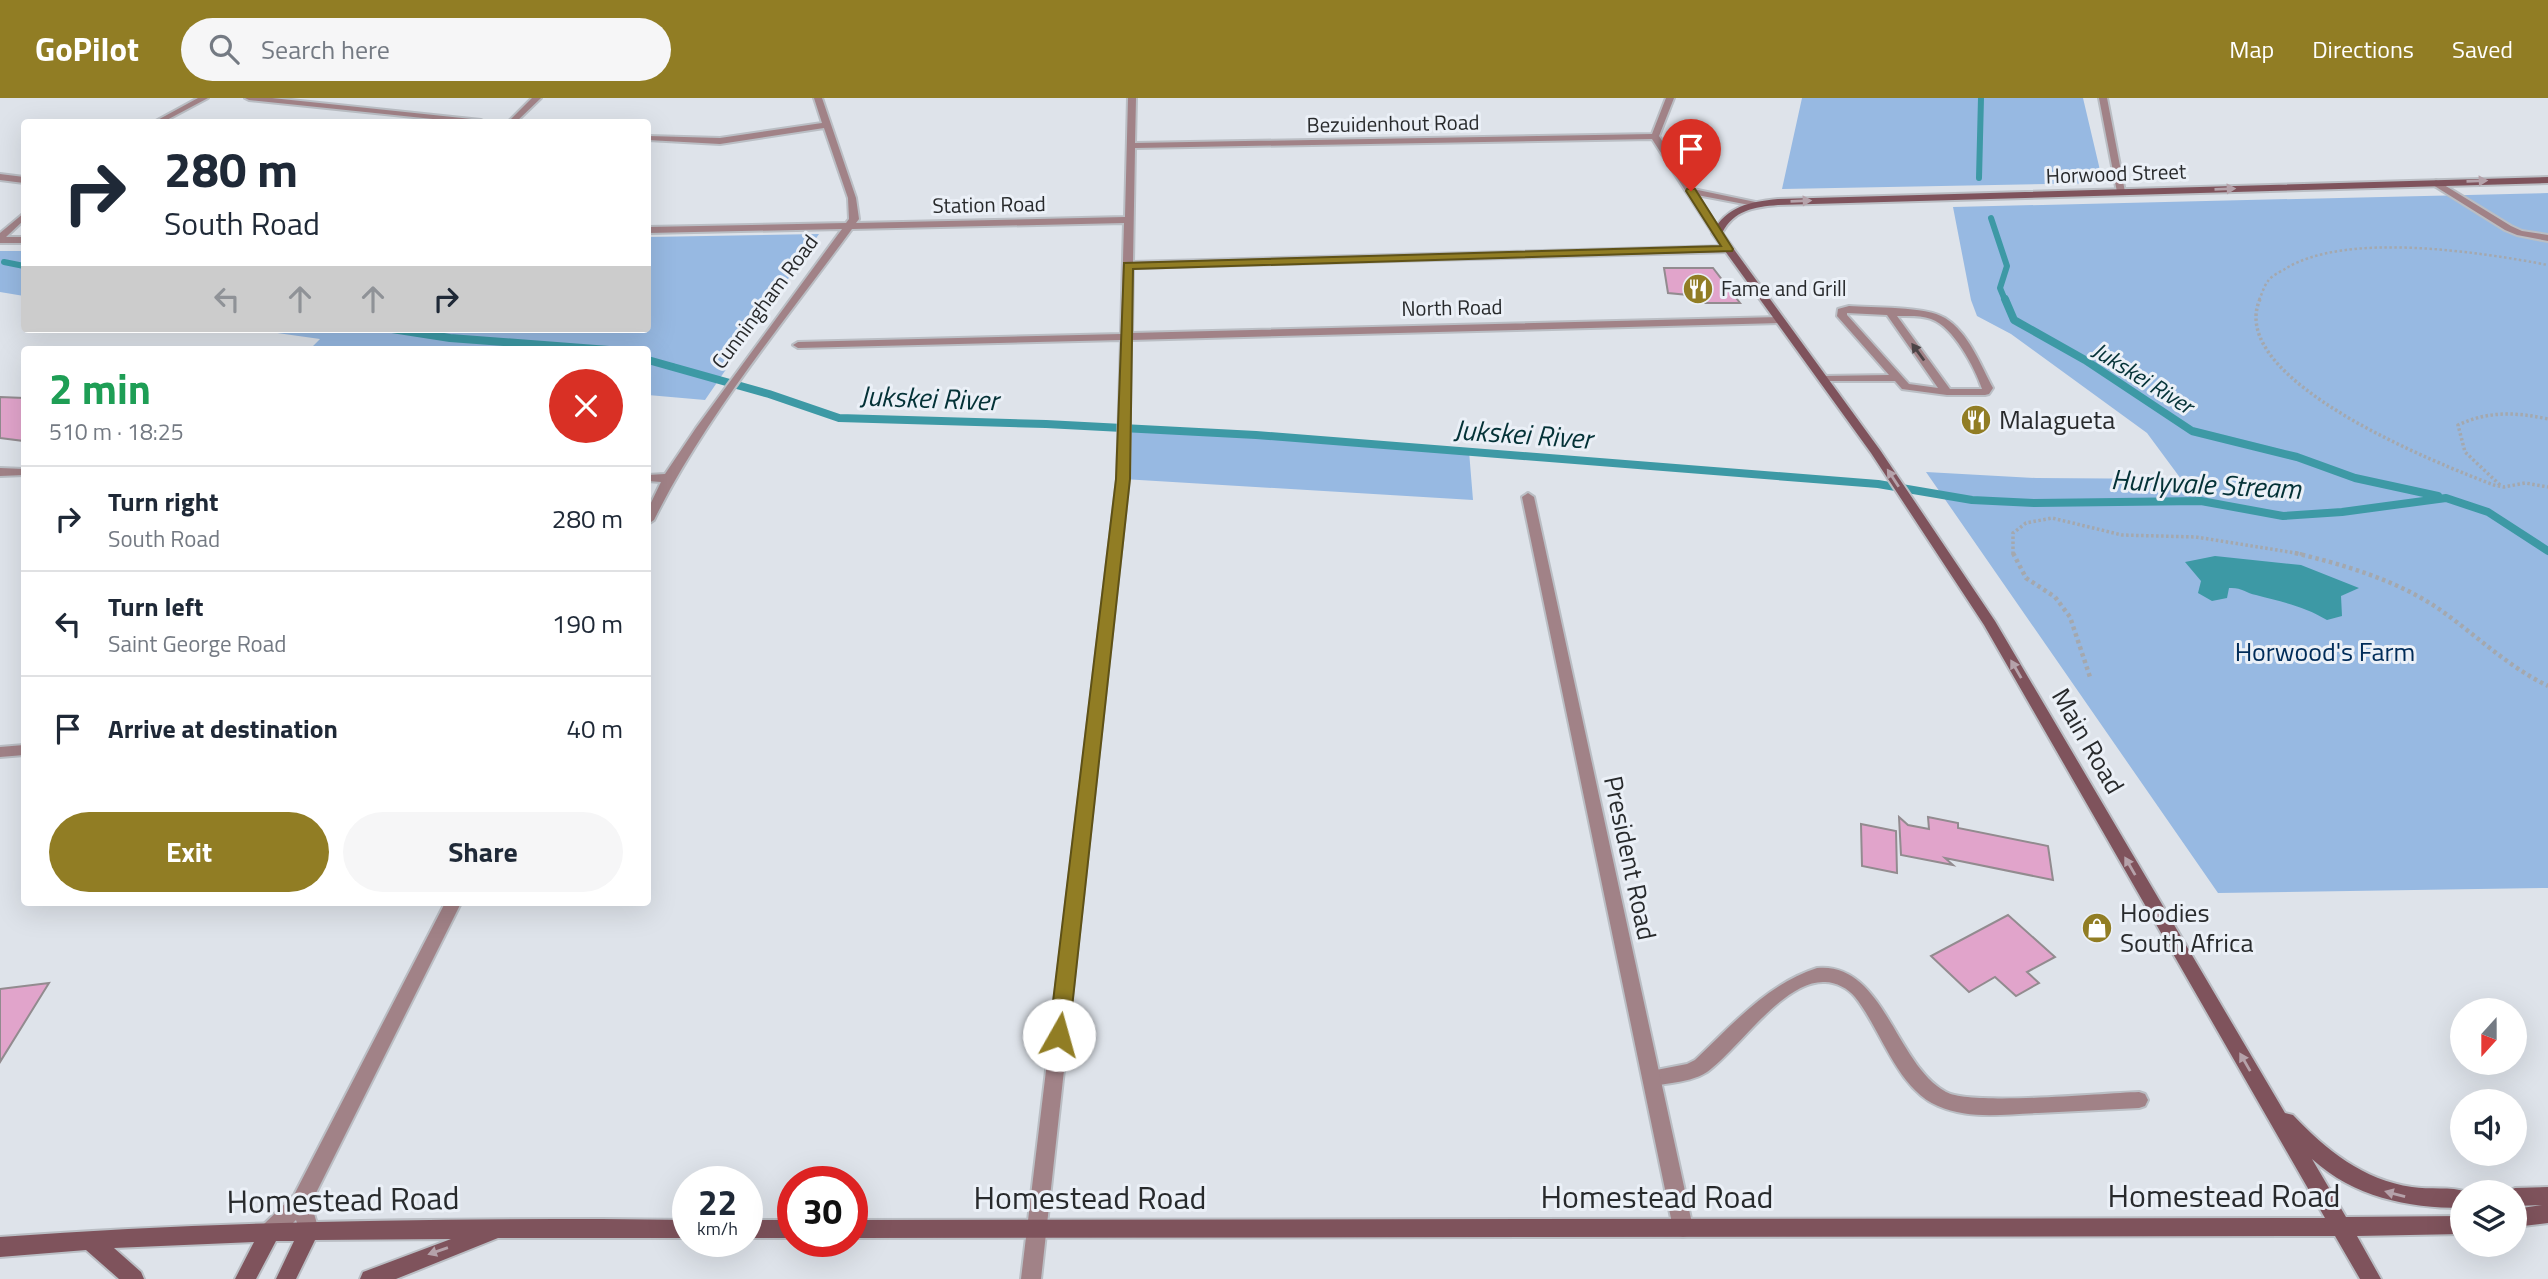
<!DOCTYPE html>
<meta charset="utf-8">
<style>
body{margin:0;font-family:"Titillium Web",sans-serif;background:#f6f6f7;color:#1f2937;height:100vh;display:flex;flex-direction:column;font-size:26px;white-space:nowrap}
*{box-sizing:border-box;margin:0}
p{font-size:23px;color:#747a83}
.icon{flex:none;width:38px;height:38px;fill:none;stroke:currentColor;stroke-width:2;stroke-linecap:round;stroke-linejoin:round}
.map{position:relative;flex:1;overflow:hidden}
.drawer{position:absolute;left:21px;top:248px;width:630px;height:560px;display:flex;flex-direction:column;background:#fff;border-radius:7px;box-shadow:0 7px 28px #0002}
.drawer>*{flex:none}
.banner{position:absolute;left:21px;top:21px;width:630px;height:214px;border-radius:7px;box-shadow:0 7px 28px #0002;background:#fff;color:#1f2937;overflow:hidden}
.needle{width:46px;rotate:201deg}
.fabs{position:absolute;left:2450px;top:900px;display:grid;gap:14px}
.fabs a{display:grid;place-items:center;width:77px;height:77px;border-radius:50%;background:#fff;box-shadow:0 7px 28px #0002;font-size:35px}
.speed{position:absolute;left:672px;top:1068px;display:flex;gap:14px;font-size:35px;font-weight:700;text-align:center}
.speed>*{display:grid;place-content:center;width:91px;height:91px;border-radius:50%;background:#fff;box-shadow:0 7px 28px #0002;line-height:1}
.speed small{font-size:18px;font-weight:400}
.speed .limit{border:10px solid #d22;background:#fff;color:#111}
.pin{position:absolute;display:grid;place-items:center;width:60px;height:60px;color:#fff;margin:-72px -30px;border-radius:50% 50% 50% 0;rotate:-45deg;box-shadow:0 0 7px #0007}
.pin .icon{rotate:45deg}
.me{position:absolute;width:77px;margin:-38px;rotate:7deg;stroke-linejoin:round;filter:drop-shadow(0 0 5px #0008)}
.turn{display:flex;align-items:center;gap:24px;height:147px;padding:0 28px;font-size:32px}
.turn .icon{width:91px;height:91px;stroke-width:2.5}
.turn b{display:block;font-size:49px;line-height:60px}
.lanes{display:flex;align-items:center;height:66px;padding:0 28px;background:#0003;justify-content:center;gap:35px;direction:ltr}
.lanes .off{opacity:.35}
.round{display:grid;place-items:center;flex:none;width:74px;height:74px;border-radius:37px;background:#f6f6f7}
.summary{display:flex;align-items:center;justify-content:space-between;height:119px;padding:0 28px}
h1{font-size:42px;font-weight:700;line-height:52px;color:#1e9e55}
.primary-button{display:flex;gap:14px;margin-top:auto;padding:14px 28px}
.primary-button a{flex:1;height:80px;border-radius:42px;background:#917d24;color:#fff;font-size:28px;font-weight:700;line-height:80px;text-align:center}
.primary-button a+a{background:#f6f6f7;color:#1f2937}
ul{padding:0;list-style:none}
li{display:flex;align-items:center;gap:21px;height:105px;padding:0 28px;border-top:2px solid #e0e1e3}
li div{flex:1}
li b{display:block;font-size:26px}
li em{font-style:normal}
header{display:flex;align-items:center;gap:42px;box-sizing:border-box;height:98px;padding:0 35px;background:#917d24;color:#fff}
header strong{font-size:33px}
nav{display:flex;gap:38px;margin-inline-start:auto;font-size:24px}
.search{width:490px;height:63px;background:#f6f6f7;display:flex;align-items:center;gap:18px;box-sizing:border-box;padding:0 24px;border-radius:38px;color:#747a83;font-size:26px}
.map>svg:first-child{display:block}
.green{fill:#97b9e2}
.water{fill:#3d99a5}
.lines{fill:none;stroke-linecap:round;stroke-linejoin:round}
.stream-far1{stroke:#3d99a5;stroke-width:6}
.stream{stroke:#3d99a5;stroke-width:8}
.building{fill:#e1a4cb;stroke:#928b8f;stroke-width:2}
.lane-casing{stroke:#babec4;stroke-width:4}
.street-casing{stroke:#babec4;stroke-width:4}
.secondary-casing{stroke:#babec4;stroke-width:4}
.path-far2{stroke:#a4a8ae;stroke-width:2.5;stroke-dasharray:2.5 2.5;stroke-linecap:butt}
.path-far1{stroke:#a4a8ae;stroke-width:3.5;stroke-dasharray:2.5 2.5;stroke-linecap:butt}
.path{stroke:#a4a8ae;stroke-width:4.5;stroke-dasharray:3.5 3.5;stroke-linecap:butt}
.lane{fill:#a18287;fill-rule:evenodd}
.street{fill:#a18287;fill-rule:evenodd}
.secondary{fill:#7f535c;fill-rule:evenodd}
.oneway{fill:#b5a2aa}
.oneway2{fill:#4c4447}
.route{fill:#917d24;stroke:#5e5117;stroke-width:2}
.labels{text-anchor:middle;stroke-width:6;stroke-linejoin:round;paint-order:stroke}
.far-street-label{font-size:21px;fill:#282a2c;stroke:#ebf0f7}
.far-poi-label{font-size:21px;fill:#282a2c;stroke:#ebf0f7;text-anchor:start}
.far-water-label{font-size:23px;font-style:italic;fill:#043237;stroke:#ebf0f7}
.poi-label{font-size:26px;fill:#282a2c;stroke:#ebf0f7;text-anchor:start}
.park-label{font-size:26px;fill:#002c59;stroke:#ebf0f7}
.street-label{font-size:26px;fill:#282a2c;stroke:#ebf0f7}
.water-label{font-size:28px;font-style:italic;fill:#043237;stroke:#ebf0f7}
.near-street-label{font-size:32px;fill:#282a2c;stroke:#ebf0f7}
</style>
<header>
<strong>GoPilot</strong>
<div class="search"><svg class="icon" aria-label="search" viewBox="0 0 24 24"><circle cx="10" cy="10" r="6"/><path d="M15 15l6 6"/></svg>Search here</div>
<nav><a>Map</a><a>Directions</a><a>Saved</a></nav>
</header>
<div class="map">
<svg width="2548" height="1181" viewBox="0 0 2548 1181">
<rect width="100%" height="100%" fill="#dee3ea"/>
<path class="green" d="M1802 0H2083L2103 85 1782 91Z
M2548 95V790L2218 795 1926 374 2036 380 2181 381 2147 335 2011 236 1977 218 1971 202 1953 109Z
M819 136 705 302 648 297V252H309L320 241 248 231H648V139Z
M0 153H24V198L0 194Z
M1124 329 1469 353 1473 402 1123 381Z"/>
<path class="water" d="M2215 458 2301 467 2359 490 2341 498 2342 518 2327 522C2304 508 2282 504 2256 497 2246 495 2241 489 2229 490L2227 500 2212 503 2198 495 2201 483 2185 464Z"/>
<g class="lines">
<path class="stream-far1" d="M1979 80 1981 0
M1991 120 2007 168 2000 190 2005 202
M4 164 24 168"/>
<path class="stream" d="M2005 201 2014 222 2085 262 2192 333 2297 359 2355 380 2438 398
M392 231 450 240 609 252
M648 262 769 296 839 320 1046 326 1256 337 1878 386 1972 402 2034 405 2201 403 2283 418 2342 414 2446 400 2488 414 2548 453"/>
</g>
<path class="building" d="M1664 170H1713L1740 205H1705L1699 198 1668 195Z
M0 299 24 300V343L0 340Z
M1899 719 1908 727 1929 731 1928 719 1958 725V730L2048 748 2053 782 1945 760 1953 767 1901 757Z
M1861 726 1896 733 1897 775 1862 768Z
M2008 817 2055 859 2027 874 2039 885 2016 898 1995 879 1969 894 1931 858Z
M49 885 0 964V891Z"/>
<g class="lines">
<g class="lane-casing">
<path id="lane" d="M2436 82 2511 128 2522 133 2548 137V143L2517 137 2505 132 2433 87 2432 85Z
M1849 208C1872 210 1926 208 1945 220 1969 235 1980 266 1993 290L1989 296 1985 297H1947L1902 291 1895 283H1820V279L1824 278 1889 277 1837 218 1838 211ZM1847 215 1887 217 1938 290 1909 286 1847 217ZM1897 218C1908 218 1921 217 1931 221 1953 228 1975 270 1982 291H1950Z
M1817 870C1884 864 1895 966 1946 994 1972 1008 2103 995 2139 994L2145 996 2148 1002 2145 1008 2139 1010C2105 1012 2072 1013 2038 1015 2005 1016 1970 1022 1938 1008 1897 991 1881 931 1855 899 1848 890 1834 883 1823 884 1782 884 1738 952 1707 974 1696 981 1684 983 1672 985 1662 986 1654 989 1646 986L1643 980 1646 974 1687 966 1695 962C1732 927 1767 886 1817 870Z"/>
</g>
<g class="street-casing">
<path id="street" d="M198 0H208L163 24H154Z
M245 0H272L481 22 485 24H462L249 2Z
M532 0H541L516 24H508Z
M814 0H822L856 100 859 121 856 125 1125 119 1128 0H1136L1135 45 1652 36 1666 0H1674L1659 38 1693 91 1765 106 1760 109 1697 97 1722 135 1714 137 1652 41 1135 50 1133 164 1728 148 1733 151 1728 154 1133 170 1132 235 1780 219 1785 222 1780 225 1131 242 1129 381 1041 1181H1021L1117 381 1121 242 798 250 793 247 798 244 1121 236 1124 125 852 131C784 224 705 319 654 422L648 426V411L661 384 648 383V377L665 376 696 330 842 131 648 135V129L846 125 849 121 848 100 824 30 720 46 648 42V38L720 40 822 25Z
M2099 0H2107L2125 94 2121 97 2117 94Z
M0 76 24 79V85L0 82Z
M24 115V122L6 139H24V145H0V135Z
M0 370 24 371V377L0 378Z
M1528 395 1534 399 1693 1130 1690 1137 1683 1139 1676 1137 1673 1130 1522 399Z
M24 647V657L0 659V649Z
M445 805H461L311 1105 319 1133 316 1140 309 1143 302 1140 296 1122 278 1140 271 1143 264 1140 261 1133 264 1126 294 1097Z"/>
</g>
<g class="secondary-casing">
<path id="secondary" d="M2548 79V85L1778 107C1754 109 1734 112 1722 135L1880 352 1995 523 2285 1015 2293 1017C2326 1052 2363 1082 2412 1089 2429 1092 2451 1088 2467 1094H2462V1110C2407 1110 2354 1099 2312 1061L2346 1119 2462 1118V1136L2357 1138 2381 1181H2360L2335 1138 852 1140V1122L2325 1120 1984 527 1871 355 1712 135C1727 108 1749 104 1778 101Z
M2548 1089V1125L2515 1129V1111L2542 1107 2515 1108V1094L2508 1093 2515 1090Z
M602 1121 688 1122V1140H498L396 1181H360L363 1174 451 1141 315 1142 296 1181H276L294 1143H276L256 1181H235L254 1144 114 1150 141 1174 144 1181H119L86 1152 0 1159V1139C200 1124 400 1121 602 1121Z
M747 1122H793V1140H747Z"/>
</g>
<path class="path-far2" d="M2259 202C2262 196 2264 188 2268 183 2271 178 2280 174 2285 171 2345 133 2480 154 2548 167"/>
<path class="path-far1" d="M2260 201C2224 282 2441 367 2494 387L2504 389 2525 385 2548 389
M2500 387 2465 354 2458 327C2488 313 2516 314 2548 321
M2013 456V435L2026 425 2052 420 2122 437 2196 439 2302 456"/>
<path class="path" d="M2013 455 2026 480 2055 499 2070 519 2090 579
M2295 455C2345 467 2396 482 2439 511 2476 537 2507 568 2548 588"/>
<use href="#lane" class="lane"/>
<use href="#street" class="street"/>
<use href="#secondary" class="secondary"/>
</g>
<defs><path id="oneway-solid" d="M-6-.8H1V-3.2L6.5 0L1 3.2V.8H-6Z" transform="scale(1.75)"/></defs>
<g class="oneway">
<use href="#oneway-solid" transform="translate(2477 83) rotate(-2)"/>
<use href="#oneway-solid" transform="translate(2225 91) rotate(-2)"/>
<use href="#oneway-solid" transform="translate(1801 103) rotate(-2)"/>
<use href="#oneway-solid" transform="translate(1893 380) rotate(-123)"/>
<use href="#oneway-solid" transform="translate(2016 571) rotate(-120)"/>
<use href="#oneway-solid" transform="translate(2130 768) rotate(-120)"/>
<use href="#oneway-solid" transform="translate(2245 964) rotate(-120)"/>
<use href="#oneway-solid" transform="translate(2395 1096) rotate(-165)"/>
<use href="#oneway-solid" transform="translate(438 1153) rotate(161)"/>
</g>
<use class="oneway2" href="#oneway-solid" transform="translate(1918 254) rotate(-126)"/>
<path class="route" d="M1687 91H1695L1733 151 1732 153 1133 171 1130 381 1069 937 1066 943 1059 946 1052 943 1049 937 1116 381 1124 165 1721 148 1686 93Z"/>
<defs>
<g id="restaurant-disc" transform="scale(1.575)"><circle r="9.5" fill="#917d24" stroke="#ebf0f7"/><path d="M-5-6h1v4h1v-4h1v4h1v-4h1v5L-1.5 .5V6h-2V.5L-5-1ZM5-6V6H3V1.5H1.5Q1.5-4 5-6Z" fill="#fff"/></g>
<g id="shop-disc" transform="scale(1.575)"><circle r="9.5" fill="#917d24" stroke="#ebf0f7"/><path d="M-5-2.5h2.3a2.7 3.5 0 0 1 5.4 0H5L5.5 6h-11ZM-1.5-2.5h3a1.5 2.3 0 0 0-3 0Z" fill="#fff"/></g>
</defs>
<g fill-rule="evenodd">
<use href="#restaurant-disc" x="1698" y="191"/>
<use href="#restaurant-disc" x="1976" y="322"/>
<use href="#shop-disc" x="2097" y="830"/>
</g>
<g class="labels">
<g class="far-street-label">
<text transform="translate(1393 26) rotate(-1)" y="7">Bezuidenhout Road</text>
<text transform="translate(2116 76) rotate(-2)" y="7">Horwood Street</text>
<text transform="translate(989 107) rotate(-1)" y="7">Station Road</text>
<text transform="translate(765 204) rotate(-53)" y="7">Cunningham Road</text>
<text transform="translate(1452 210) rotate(-1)" y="7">North Road</text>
</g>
<g class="far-poi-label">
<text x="1721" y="198">Fame and Grill</text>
</g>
<g class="far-water-label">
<text transform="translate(2143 280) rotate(32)" y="8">Jukskei River</text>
</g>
<g class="poi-label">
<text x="1999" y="331">Malagueta</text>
<text x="2120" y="824">Hoodies<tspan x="2120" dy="30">South Africa</tspan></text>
</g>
<g class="park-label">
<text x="2325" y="563">Horwood's Farm</text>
</g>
<g class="street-label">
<text transform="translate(2088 643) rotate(60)" y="9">Main Road</text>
<text transform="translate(1630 760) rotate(78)" y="9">President Road</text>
</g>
<g class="water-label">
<text transform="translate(929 300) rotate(2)" y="10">Jukskei River</text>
<text transform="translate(1523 336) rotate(4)" y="10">Jukskei River</text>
<text transform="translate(2206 386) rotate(3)" y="10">Hurlyvale Stream</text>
</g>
<g class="near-street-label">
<text x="2224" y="1109">Homestead Road</text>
<text x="1657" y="1110">Homestead Road</text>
<text x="1090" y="1111">Homestead Road</text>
<text transform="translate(343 1102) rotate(-1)" y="11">Homestead Road</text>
</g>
</g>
</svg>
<div class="fabs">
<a><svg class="needle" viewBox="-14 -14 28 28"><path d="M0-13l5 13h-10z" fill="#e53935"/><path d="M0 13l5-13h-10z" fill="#747a83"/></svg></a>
<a><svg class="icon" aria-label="sound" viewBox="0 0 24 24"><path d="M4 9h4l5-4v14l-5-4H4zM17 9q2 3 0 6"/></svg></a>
<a><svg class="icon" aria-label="layers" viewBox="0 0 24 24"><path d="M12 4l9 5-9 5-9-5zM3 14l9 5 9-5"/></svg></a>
</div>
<div class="speed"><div>22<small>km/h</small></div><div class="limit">30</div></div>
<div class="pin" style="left:1691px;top:93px;background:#d93025"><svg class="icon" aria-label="arrive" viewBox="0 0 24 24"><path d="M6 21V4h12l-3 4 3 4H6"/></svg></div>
<svg class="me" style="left:1059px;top:937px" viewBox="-20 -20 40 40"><circle r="19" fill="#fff"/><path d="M0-13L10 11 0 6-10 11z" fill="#917d24"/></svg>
<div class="banner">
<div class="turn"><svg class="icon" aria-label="right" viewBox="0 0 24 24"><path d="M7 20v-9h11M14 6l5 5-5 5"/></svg><div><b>280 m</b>South Road</div></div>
<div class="lanes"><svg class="icon off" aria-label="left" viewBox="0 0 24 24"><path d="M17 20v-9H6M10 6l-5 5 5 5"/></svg><svg class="icon off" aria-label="ahead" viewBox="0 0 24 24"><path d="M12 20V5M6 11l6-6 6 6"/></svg><svg class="icon off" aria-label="ahead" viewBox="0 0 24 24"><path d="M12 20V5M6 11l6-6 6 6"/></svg><svg class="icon" aria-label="right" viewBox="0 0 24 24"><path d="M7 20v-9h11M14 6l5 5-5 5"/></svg></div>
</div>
<section class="drawer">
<div class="summary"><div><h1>2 min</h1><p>510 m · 18:25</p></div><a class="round" style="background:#d93025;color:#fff"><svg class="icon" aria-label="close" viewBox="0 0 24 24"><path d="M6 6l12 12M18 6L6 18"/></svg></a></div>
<ul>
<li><svg class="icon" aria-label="right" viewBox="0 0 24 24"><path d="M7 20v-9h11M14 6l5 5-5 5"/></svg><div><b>Turn right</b><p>South Road</p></div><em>280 m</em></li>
<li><svg class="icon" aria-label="left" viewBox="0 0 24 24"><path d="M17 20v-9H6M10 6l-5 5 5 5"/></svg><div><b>Turn left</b><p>Saint George Road</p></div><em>190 m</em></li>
<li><svg class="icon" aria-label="arrive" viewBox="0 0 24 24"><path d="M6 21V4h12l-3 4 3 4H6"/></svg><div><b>Arrive at destination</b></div><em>40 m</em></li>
</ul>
<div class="primary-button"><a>Exit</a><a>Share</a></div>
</section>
</div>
